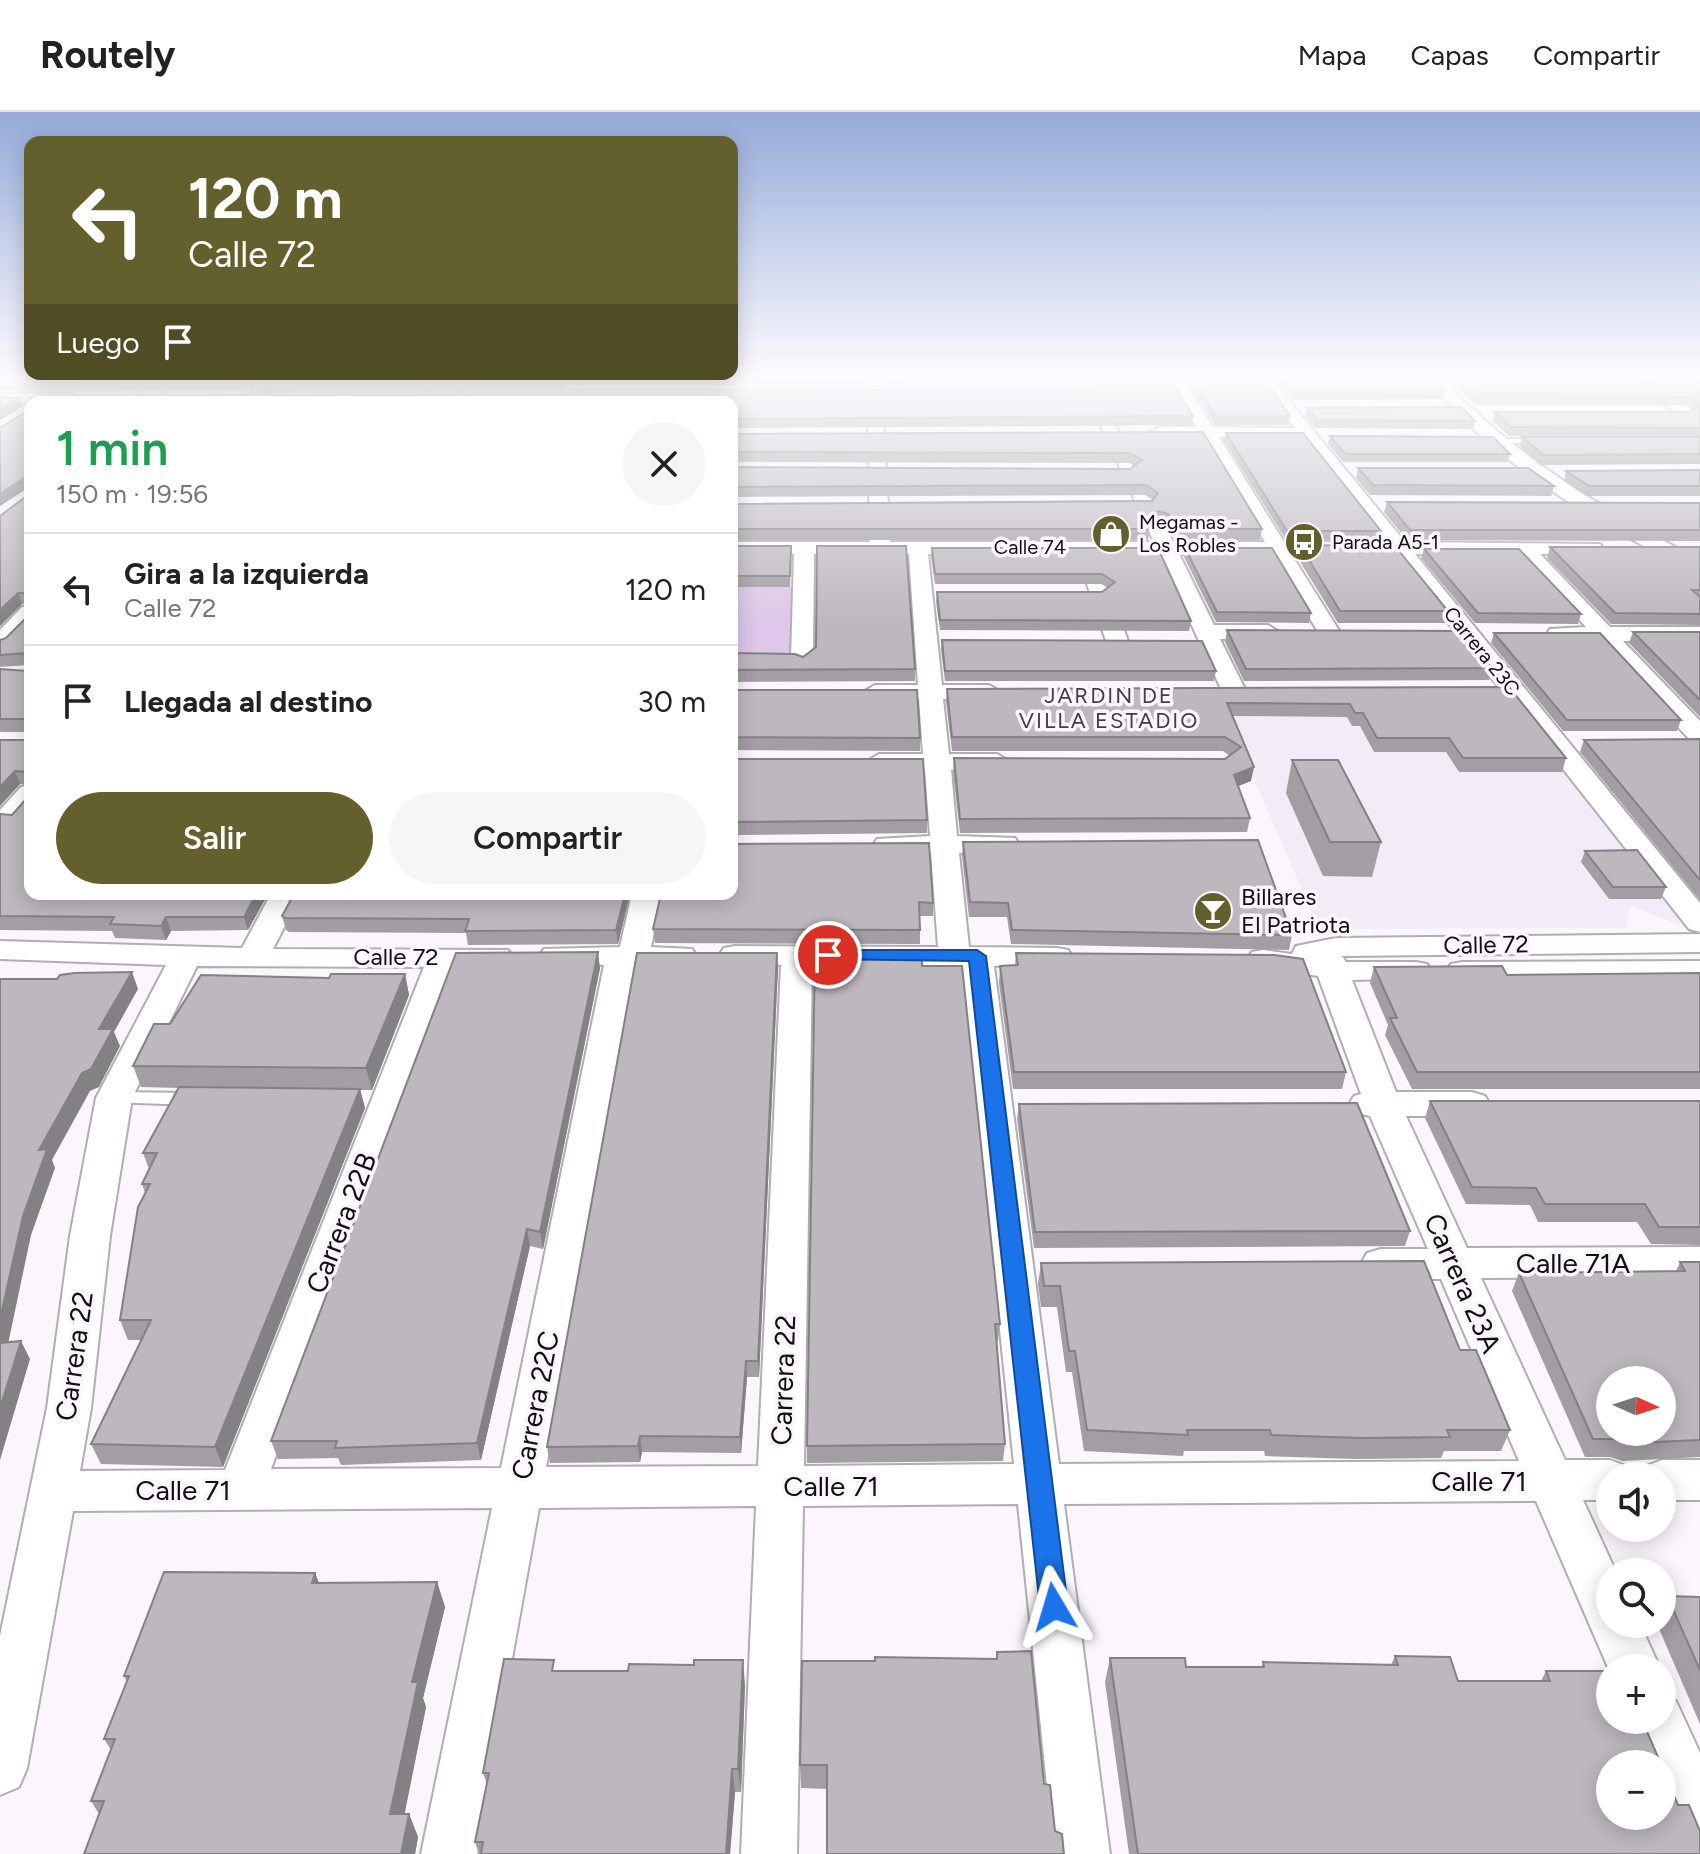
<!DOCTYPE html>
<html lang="es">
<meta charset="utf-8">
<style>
body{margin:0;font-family:Figtree,sans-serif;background:#f6f6f6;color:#222;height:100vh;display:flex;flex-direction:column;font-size:30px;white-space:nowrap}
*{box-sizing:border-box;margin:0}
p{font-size:26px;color:#767676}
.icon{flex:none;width:44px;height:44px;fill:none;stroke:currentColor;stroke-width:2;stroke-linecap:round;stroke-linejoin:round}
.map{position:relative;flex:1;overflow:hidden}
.details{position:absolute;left:24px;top:284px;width:714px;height:504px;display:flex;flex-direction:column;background:#fff;border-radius:16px;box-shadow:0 4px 20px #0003}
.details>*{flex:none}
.hud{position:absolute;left:24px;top:24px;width:714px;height:244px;border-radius:16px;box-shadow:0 4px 20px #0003;background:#64602d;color:#fff;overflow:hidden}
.needle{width:52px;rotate:93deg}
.tools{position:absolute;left:1596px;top:1254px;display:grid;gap:16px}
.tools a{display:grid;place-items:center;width:80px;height:80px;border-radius:50%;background:#fff;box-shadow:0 4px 20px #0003;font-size:40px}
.pin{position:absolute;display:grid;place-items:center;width:68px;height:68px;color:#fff;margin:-34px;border:4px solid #fff;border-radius:50%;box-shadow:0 2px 8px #0007}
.me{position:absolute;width:88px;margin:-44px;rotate:353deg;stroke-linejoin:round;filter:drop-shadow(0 0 6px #0008)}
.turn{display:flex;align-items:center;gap:28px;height:168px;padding:0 32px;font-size:36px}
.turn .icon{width:104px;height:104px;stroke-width:2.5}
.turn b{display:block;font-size:56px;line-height:68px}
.then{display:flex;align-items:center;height:76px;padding:0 32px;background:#0003;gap:16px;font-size:30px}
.round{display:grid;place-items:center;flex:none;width:84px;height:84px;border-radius:42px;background:#f6f6f6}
.summary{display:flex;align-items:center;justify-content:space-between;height:136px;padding:0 32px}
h1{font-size:48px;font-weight:600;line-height:60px;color:#1e9e55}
.button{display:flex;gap:16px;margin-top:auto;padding:16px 32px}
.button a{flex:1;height:92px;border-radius:48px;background:#64602d;color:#fff;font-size:32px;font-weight:600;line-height:92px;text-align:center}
.button a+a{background:#f6f6f6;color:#222}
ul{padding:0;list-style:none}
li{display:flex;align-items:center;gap:24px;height:112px;padding:0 32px;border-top:2px solid #e0e0e0}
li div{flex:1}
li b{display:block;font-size:30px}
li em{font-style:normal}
header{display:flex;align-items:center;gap:48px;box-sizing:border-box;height:112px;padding:0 40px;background:#fff;border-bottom:2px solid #e0e0e0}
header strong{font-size:38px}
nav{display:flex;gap:44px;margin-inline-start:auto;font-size:28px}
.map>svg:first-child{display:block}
.built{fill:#f4ebf8}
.green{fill:#dec7e8}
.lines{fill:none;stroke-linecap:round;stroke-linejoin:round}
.lane-casing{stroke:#b1adb3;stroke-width:4}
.street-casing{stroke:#b1adb3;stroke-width:4}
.lane{fill:#fff;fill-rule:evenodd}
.street{fill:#fff;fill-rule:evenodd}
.wall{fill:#a29ea3;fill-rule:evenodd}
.shaded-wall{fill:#848185}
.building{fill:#bcb8be;stroke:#848185;stroke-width:2;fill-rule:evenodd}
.route{fill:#1a73e8;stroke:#114b97;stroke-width:2}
.labels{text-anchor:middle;stroke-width:7;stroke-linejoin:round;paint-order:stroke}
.far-poi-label{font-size:20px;fill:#100f11;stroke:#faf6fc;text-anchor:start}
.far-street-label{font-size:20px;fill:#100f11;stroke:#faf6fc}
.far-neighbourhood-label{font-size:22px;letter-spacing:2px;fill:#423f44;stroke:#faf6fc}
.poi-label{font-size:24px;fill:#100f11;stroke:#faf6fc;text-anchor:start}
.street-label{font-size:24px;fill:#100f11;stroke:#faf6fc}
.near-street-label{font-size:28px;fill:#100f11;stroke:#faf6fc}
</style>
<header>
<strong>Routely</strong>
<nav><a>Mapa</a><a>Capas</a><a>Compartir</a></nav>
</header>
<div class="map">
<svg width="1700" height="1742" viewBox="0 0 1700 1742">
<rect width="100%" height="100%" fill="#faf6fc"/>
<path class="built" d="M1219 586H1511L1697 820 1631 794 1625 816 1319 817Z"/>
<path class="green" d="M732 475H802L801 547H732Z"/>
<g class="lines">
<g class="lane-casing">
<path id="lane" d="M1262 267H1306L1307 268 1303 270H1265Z
M1495 327H1541L1545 329 1541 331H1498Z
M114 980 194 981 200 983 203 987 200 991 194 993 108 990 105 986 108 982Z"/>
</g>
<g class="street-casing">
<path id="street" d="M159 267H175L149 290H132Z
M259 267H274L252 290H235Z
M383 267H397L379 290H363Z
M569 267H583L571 290H555Z
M867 267H881L890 430H1154L1079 267H1093L1173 430H1265L1202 325H1159L1151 320 1159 315H1196L1168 267H1182L1213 315 1295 316 1257 267H1271L1405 430 1600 432 1603 436 1593 442H1540L1610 515H1700V529H1623L1700 609V631L1691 629 1598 529 1550 527 1547 522 1550 517 1586 515 1518 442H1415L1700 791V820L1689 817 1394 442H1291L1340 520 1329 527 1318 520 1272 442H1179L1214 513H1268L1279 520 1268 527H1220L1246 579 1234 586 1222 579 1159 442H1096L1128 529 1117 536 1106 529 1077 442H928L942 573H989L1001 580 989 587H943L949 642H997L1010 650 997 658H951L957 724 1015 726 1019 732 1015 738 959 741 969 835 1057 836 1068 838 1073 845 1068 852 994 854 1059 1352 1519 1349 1441 1167H1381L1367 1163 1361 1152 1367 1141 1381 1137H1428L1370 1004 1354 1000 1349 992 1354 984 1361 982 1318 864 1252 854 1247 847 1252 840 1263 838 1292 842 1296 834 1336 826 1700 822V840L1342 844 1346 850H1416L1427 852 1432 859 1427 866 1352 868 1396 980H1472L1485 984 1490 992 1485 1000 1472 1004H1406L1467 1136 1700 1135V1165L1481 1166 1565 1348H1610L1626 1354 1631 1364H1610V1388H1583L1616 1460H1610V1512H1640L1660 1556H1610V1560L1536 1389 1064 1392 1110 1742H1054L1018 1392 803 1394 797 1742H741L756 1394 539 1396 477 1742H421L492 1396 73 1399 27 1656 19 1675 0 1683V1524L47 1296 70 1124 96 986 166 853 0 847V829L242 836 271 782H301L273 837 508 838 513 845 508 852 456 855 271 1357 501 1356 604 853 544 851 539 844 544 837 620 835 632 782H662L651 835 692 837 697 844 692 851 636 853 546 1355 758 1354 781 853 724 850 719 843 724 836 735 834 938 835 931 741 877 739 873 733 877 727 930 724 925 658H879L866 650 879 642H923L919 587H875L863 580 875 573H918L909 442H814L813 547 802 554 791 547 794 442H732V430H870ZM1219 325 1303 326 1385 430H1284ZM812 853 962 854 1014 1352 804 1354ZM197 854 424 855 225 1358 80 1359 91 1296 110 1124 132 986Z
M1428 267H1644L1700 303V315L1636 274H1449C1521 349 1608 400 1700 448V462C1679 457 1659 442 1640 432 1562 389 1482 338 1428 267Z
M0 282H73L81 287 79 290 0 292Z
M30 494V513L8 536 0 538V518L22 495Z
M30 673V697L17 713H0V698L21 675Z
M1700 849V867L1462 868 1451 866 1446 859 1451 852 1462 850Z
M1662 1348H1700V1388H1662V1364H1641L1646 1354Z
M1662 1584 1676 1589 1700 1641V1731L1680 1723 1662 1681V1652H1649L1631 1608H1662Z"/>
</g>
<use href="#lane" class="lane"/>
<use href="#street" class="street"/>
</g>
<path class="wall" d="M0 267H1170L1193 304 1192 313 732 316V290H30V782H268L248 818 171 819 166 828 115 826 112 819 0 818V702L12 703 27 686 28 673 20 672 0 694V628H27L28 620H0V557L28 559V553L0 555V528L6 526 28 504V492H22L0 514V404L28 383V376L0 394V316L29 298 30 286 250 283 251 280 247 278 0 279ZM1092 271 1097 274 1093 278H561L568 273ZM272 281 469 282V283L269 284Z
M1185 267H1264L1290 304 1289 313H1215Z
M1281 267H1431L1446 277 1444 287 1293 288 1280 273Z
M1648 267H1700V352L1540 353 1520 334 1522 325H1663L1509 324 1493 309 1495 300H1689L1692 298 1688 293H1476L1460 278 1462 270H1652Z
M1307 296 1475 309 1473 317 1315 316 1305 304Z
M1203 320 1262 417 1260 428H1175L1167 413 1158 409 1148 415 1150 417 1148 428H732V392L1153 388 1145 383 732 385V355L1130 357 1134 354 1129 351 732 350V322Z
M1226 321 1381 419 1379 428H1286L1224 329Z
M1330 324 1510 342 1508 350H1343L1328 332Z
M1358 356 1554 374 1551 384 1370 383 1356 366Z
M1700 358V384H1586L1564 369 1566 359Z
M1387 390 1700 391V429L1407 428 1384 400Z
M1300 433 1448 499 1445 511H1338L1297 445Z
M732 434 791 445 790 475H732Z
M1550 435H1700V513L1611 512 1547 446Z
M932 436H1158L1191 509 1189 519 940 518 936 490 937 480H1102L1108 476 1101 472H935L931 445Z
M1185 436 1311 501 1309 511 1216 510 1184 445Z
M1424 437 1581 502 1578 512 1475 511 1421 446Z
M1227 518 1492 556 1489 568 1244 569 1225 530Z
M1633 520H1700V605L1629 531Z
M1494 521 1681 608 1677 619H1563L1491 531Z
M942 528 1216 559 1214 569H945L941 538Z
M732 541 803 545 915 557V569L732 570Z
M1509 575 1566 646 1562 660H1459L1446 640H1374L1360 614H1352L1347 605 1232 604 1251 669 1238 674 1250 706 1247 720 960 721 953 660 954 646 1225 647 1230 644 1223 639H952L946 590 947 577Z
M732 578 920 626V639L732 638Z
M1700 627V788L1580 640 1584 628Z
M732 647 927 708V721L732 723Z
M1292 648 1381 730 1372 765 1323 764 1286 681Z
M963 730 1292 823 1289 838 1011 832 1007 805H969L962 744Z
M1585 739 1666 775 1661 787H1609L1581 750Z
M630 782 618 832 468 833 466 821 289 820 286 818 282 804Z
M661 782 933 791V804H920V832L655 831 653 817Z
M777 841 778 855 759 1265H747L741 1341 642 1340 640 1350 550 1351 547 1335Z
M1016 841 1346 960 1342 977H1013L999 871 1000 854 1015 853Z
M922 854 1000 1212 998 1229H996L1005 1332 1003 1349 807 1351V1334Z
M1374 855 1507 863 1700 861V977H1412L1385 923 1388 913 1370 871Z
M600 856 543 1137 530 1134 481 1348 341 1353 338 1346 278 1347 271 1329Z
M405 862 409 883 372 978H360L365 996 223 1355 101 1352 91 1332 142 1228H128L120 1208 145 1081 142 1072 149 1057 143 1041 179 976 141 975 133 954 170 912 329 866Z
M1430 989H1700V1133L1651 1132 1637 1110H1538L1530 1093 1466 1092 1425 1006Z
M1019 992 1410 1119 1405 1134 1034 1136 1017 1007Z
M1680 1150H1700V1345L1622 1349 1610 1345H1585L1512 1179 1519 1161 1676 1159Z
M1041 1151 1460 1238 1510 1318 1501 1339H1444L1441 1346 1355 1347 1265 1344 1264 1339H1184L1183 1344 1084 1339 1072 1260H1066L1057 1195H1041L1038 1172Z
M315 1461 319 1471 437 1470 445 1495 423 1586 426 1595 404 1702H409L418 1725 415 1742H84L99 1702 91 1689 111 1638 104 1627 127 1570 124 1564Z
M1667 1484 1700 1485V1612L1657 1512H1662V1493Z
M997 1540 1044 1672 1055 1719 827 1677 801 1676 800 1653 875 1549 996 1547Z
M1395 1544 1458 1569H1541L1546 1559 1678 1693 1700 1742H1129L1105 1570 1110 1546 1186 1555H1262L1263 1550 1391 1553Z
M557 1559 745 1573 741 1680H735L730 1742H479L475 1730 487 1672 483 1661Z"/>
<path class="shaded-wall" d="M564 267H567L568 273 557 281 556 272Z
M270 272 272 281 262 290 260 281Z
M19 286 22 295 0 308V297Z
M27 364 30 374 0 394V382Z
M1159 399 1158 409 1144 417 1145 407Z
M18 481 22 492 0 514V498Z
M1254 655 1251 669 1231 677 1234 663Z
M15 659 20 672 0 694V675Z
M256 782H268L248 818 244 805Z
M625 782H630L618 832 616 818Z
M166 805 171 819 166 828 161 814Z
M598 840 600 856 543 1137 540 1120Z
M777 841 778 855 759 1265 758 1249Z
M132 860 138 877 114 920 120 934 99 975 90 979 52 1048 55 1056 31 1123 4 1251 0 1242V1207L23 1104 39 1038 82 961 99 917Z
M405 862 409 883 372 978 366 956Z
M360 977 365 996 223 1355 215 1335Z
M527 1117 530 1134 481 1348 477 1331Z
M21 1229 30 1247 0 1348V1296Z
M746 1249 747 1265 741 1341 740 1325Z
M640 1324 642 1340 640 1350 638 1334Z
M315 1461 325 1486 312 1471Z
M437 1470 445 1495 423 1586 426 1595 400 1725 390 1702 412 1570Z
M743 1548 745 1573 741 1680 738 1657Z
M732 1657 735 1680 730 1742H726Z
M409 1702 418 1725 415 1742H401Z"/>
<path class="building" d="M0 267H564L556 272 562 278H1093L1104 269 1099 267H1170L1193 304 732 307V290H30V782H256L244 805H166L161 814 110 812 114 805 0 804V702L12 703 27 686 28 660 15 659 0 675V628H27L28 607H0V557L28 559V541L0 543V528L6 526 28 504V481H18L0 498V404L28 383 27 364 0 382V316L29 298 30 286 250 283 253 274 245 269 0 270ZM270 272 467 274 476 283 263 284 260 281Z
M1192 267H1264L1290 304H1216Z
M1285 267H1431L1446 277 1295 278Z
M1660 267H1700V316L1511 315 1495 300H1689L1700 293 1690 285 1478 284 1462 270H1664Z
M0 285 19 286 0 297Z
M1461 295 1475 309 1317 308 1307 296Z
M1203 320 1262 417H1176L1168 402 1159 399 1145 407 1150 417H732V392L1152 389 1158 381 1146 373 732 375V355L1130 357 1142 348 1130 341 732 340V322Z
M1226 321H1303L1381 419H1287Z
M1330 324 1493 325 1510 342H1345Z
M1522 325H1700V342L1543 343Z
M1358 356H1528L1554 374 1373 373Z
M1700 358V374H1589L1566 359Z
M1387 390 1700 391V418H1410Z
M1300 433 1395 434 1448 499H1340Z
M732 434H791L790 464H732Z
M817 434H906L915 557 732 558V541L795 542 803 545 816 535Z
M1550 435H1700V478H1692L1700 485V502L1615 501Z
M932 436H1158L1191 509 940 508 937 480H1102L1115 470 1102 462H935Z
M1185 436H1272L1311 501 1217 500Z
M1424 437H1519L1581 502 1478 501Z
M1227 518 1463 519 1492 556 1246 557Z
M1633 520H1700V588Z
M1494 521H1600L1681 608H1567Z
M942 528 1202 529 1216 559H945Z
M1509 575 1566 646H1463L1449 626H1377L1363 601H1355L1350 592 1227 591 1254 655 1234 663 1250 706 960 707 954 646 1225 647 1241 635 1225 625H952L947 577Z
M732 578H917L920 626 732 625Z
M1700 627V768L1584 628Z
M732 647H923L927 708 732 710Z
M1292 648H1338L1381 730H1330Z
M1258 728 1292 823 1012 818 1008 791 970 790 963 730Z
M929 731 933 791 919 790 920 818 653 817 661 782H732V732Z
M1637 738 1666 775H1613L1585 739Z
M294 782H625L616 818 465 819 469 807 285 806 282 804Z
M815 839 922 840V854H962L1000 1212H995L1005 1332 807 1334Z
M598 840 540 1120 527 1117 477 1331 335 1336 337 1329H271L456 841Z
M637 841H777L758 1249H746L740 1325 640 1324 638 1334 547 1335Z
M1016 841 1275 843 1303 847 1346 960H1014L1000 854 1018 853Z
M1502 854 1507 863 1700 861V960H1417L1390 906H1397L1374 855Z
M132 860 99 917H113L91 957 82 961 39 1038 47 1037 23 1104 0 1207V867H57L60 863 75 861Z
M331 862H405L366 956 133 954 154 912H170L201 863 329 866Z
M179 975 360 977 215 1335 91 1332 151 1208H120L138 1095 150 1072H142L157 1041H143Z
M1430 989H1700V1115H1659L1645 1092H1545L1536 1076 1472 1075Z
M1357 991 1410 1119 1035 1120 1019 992Z
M1424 1149 1460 1238H1476L1510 1318H1447L1450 1325 1362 1326 1271 1323 1270 1318H1187L1188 1323 1087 1318 1075 1239H1069L1060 1174H1044L1041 1151Z
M1680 1150H1700V1328L1631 1331 1619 1327H1593L1519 1161 1685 1159ZM1610 1268H1662V1320H1610Z
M21 1229 0 1296V1231Z
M164 1460 315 1461 312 1471 437 1470 412 1570H418L390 1702H409L401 1742H84L104 1689H91L115 1627H104L129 1564H124Z
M1667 1484 1700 1485V1558Z
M1031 1539 1044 1672 1050 1673 1055 1719 1062 1722 1064 1742H827V1653H800L802 1549H875V1545L997 1547V1540Z
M1395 1544 1450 1545 1458 1569H1550L1546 1559H1610V1608H1642L1661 1652H1610V1704H1662V1655L1678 1693H1689L1700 1719V1742H1138L1110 1546H1185L1186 1555H1264L1263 1550 1398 1553Z
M504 1547 554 1548 552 1559H628L629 1552 694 1553V1548H743L738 1657H732L726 1742H481L483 1730H475L489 1661H483Z"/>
<linearGradient id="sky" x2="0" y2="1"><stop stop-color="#94aad9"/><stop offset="0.52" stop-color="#fdfbfe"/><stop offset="1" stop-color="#fdfbfe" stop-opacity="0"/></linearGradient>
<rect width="1700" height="510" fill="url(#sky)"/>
<path class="route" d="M828 838H977L986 844 1068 1495 1064 1505 1054 1509 1044 1505 1040 1495 969 849 822 847 819 843Z"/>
<defs>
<g id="shop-disc" transform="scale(2)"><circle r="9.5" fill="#64602d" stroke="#faf6fc"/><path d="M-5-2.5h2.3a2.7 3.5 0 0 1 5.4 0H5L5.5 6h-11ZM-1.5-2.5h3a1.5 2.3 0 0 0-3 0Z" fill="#fff"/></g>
<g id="bus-disc" transform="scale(2)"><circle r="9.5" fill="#64602d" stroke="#faf6fc"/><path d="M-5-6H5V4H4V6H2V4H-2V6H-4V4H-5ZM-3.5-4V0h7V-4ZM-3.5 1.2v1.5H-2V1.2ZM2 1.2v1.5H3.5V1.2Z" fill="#fff"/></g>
<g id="bar-disc" transform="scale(2)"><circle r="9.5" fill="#64602d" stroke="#faf6fc"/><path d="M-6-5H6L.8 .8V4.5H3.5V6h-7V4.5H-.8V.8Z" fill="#fff"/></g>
</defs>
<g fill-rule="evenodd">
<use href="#shop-disc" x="1111" y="422"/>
<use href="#bus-disc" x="1304" y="430"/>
<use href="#bar-disc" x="1213" y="799"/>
</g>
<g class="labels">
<g class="far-poi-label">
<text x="1139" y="417">Megamas -<tspan x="1139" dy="23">Los Robles</tspan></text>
<text x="1332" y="437">Parada A5-1</text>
</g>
<g class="far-street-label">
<text x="1030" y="442">Calle 74</text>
<text transform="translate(1482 539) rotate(51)" y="7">Carrera 23C</text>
</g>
<g class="far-neighbourhood-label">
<text x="1109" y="591">JARDIN DE<tspan x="1109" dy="25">VILLA ESTADIO</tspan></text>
</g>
<g class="poi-label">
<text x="1241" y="793">Billares<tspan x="1241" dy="28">El Patriota</tspan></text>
</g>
<g class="street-label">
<text transform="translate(1486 833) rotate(-1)" y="8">Calle 72</text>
<text x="396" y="853">Calle 72</text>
</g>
<g class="near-street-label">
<text transform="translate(341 1111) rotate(-69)" y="10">Carrera 22B</text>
<text x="1573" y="1161">Calle 71A</text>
<text transform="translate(1463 1171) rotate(66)" y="10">Carrera 23A</text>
<text transform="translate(74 1244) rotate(-82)" y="10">Carrera 22</text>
<text transform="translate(783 1268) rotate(-88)" y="10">Carrera 22</text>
<text transform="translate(535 1293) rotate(-79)" y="10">Carrera 22C</text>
<text x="1479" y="1379">Calle 71</text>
<text x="831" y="1384">Calle 71</text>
<text x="183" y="1388">Calle 71</text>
</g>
</g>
</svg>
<div class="tools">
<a><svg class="needle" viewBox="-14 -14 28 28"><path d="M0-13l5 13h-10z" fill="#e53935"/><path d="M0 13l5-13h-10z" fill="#767676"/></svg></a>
<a><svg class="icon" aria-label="sound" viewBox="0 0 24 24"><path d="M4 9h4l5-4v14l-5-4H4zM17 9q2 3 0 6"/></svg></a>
<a><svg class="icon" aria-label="search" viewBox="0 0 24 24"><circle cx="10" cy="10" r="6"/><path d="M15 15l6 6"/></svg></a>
<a>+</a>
<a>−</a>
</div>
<div class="pin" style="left:828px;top:843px;background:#d93025"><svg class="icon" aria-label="arrive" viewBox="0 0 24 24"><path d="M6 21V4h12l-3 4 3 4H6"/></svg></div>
<svg class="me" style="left:1054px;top:1495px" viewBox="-20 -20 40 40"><path d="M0-17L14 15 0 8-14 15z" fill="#1a73e8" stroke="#fff" stroke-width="4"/></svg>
<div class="hud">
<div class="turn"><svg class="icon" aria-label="left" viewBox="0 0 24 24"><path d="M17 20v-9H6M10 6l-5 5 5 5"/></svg><div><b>120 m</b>Calle 72</div></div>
<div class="then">Luego<svg class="icon" aria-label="arrive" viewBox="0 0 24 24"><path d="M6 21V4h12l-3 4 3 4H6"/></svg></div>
</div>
<section class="details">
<div class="summary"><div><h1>1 min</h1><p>150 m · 19:56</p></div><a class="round"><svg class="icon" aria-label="close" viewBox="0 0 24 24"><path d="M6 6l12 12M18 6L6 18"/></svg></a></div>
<ul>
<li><svg class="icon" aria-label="left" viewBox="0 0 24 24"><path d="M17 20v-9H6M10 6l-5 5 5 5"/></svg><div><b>Gira a la izquierda</b><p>Calle 72</p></div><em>120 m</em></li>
<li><svg class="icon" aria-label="arrive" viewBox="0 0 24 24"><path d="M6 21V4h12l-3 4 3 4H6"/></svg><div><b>Llegada al destino</b></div><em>30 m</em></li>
</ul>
<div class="button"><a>Salir</a><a>Compartir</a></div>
</section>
</div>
